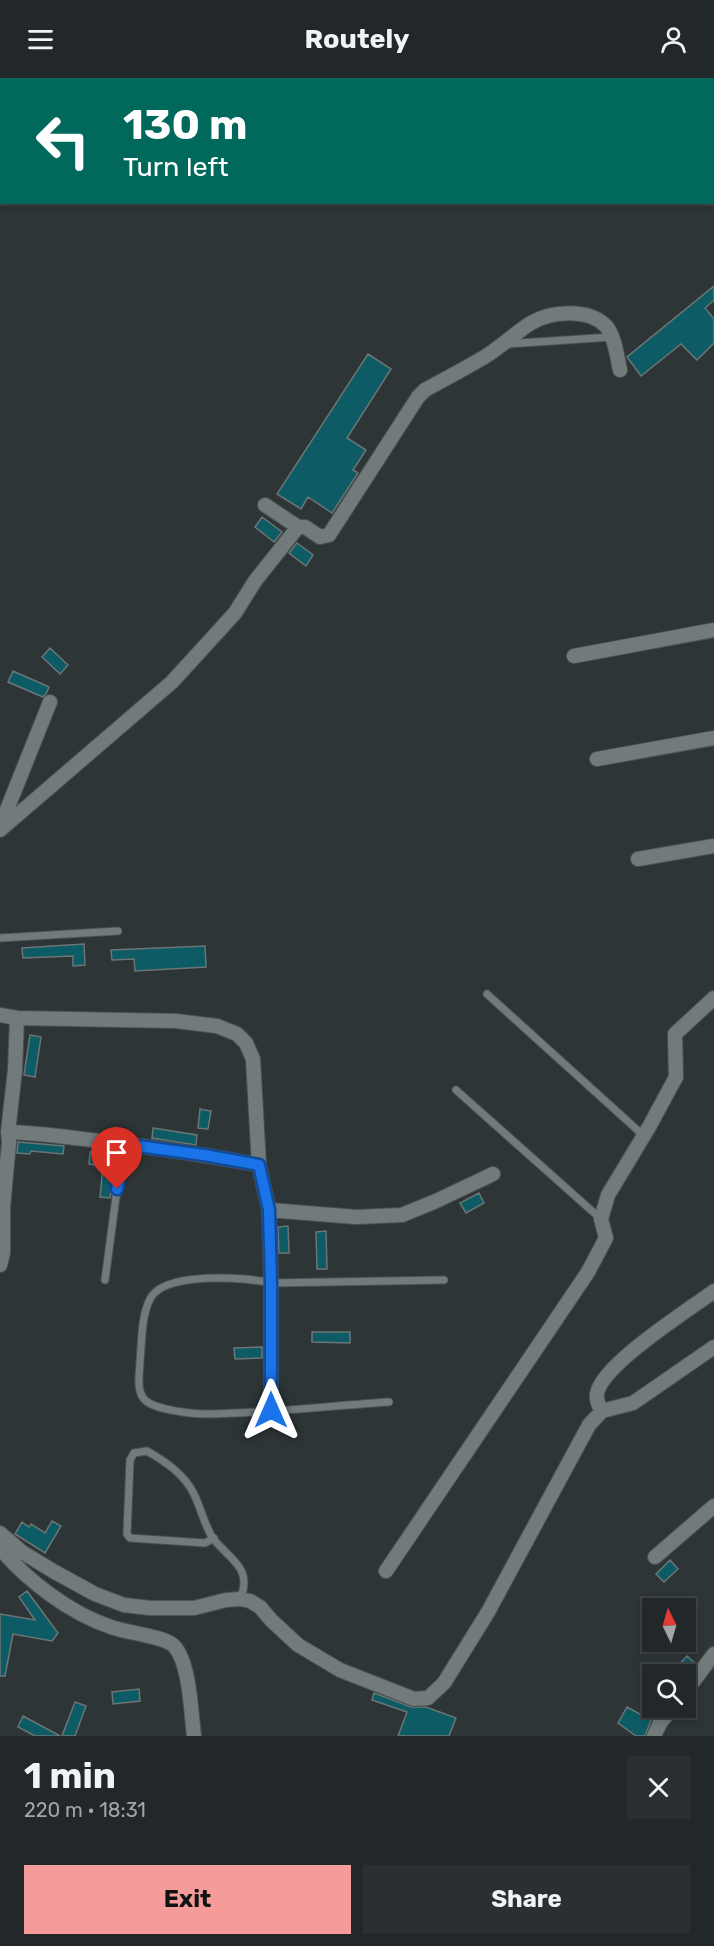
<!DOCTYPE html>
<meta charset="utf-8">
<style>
body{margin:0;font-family:Rubik,sans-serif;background:#2a3031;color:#f1f3f6;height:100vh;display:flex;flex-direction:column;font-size:22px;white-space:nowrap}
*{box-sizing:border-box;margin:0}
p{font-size:20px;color:#a2a6a8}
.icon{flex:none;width:33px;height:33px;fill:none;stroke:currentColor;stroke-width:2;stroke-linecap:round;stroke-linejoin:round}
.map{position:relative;height:1658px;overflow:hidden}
.panel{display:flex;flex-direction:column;background:#222829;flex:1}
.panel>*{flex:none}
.top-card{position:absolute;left:0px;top:0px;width:714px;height:126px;box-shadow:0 3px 9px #0003,0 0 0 2px #3f4446;background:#00695c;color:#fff;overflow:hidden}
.needle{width:39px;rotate:355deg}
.buttons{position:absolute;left:642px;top:1520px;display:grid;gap:12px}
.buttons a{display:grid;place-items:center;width:54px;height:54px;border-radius:0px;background:#222829;box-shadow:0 3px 9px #0003,0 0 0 2px #3f4446;font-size:30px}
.pin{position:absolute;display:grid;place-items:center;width:51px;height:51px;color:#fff;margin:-62px -26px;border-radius:50% 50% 50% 0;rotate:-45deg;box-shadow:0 0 6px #0007}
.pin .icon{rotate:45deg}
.me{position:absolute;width:66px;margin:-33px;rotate:0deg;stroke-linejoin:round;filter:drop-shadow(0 0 4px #0008)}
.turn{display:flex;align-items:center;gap:21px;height:126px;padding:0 24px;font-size:27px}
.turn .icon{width:78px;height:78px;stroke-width:2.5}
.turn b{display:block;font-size:42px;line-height:51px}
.round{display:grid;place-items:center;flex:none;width:63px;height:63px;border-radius:0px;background:#2a3031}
.head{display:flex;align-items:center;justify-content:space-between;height:102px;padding:0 24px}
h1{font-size:36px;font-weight:700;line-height:45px}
.button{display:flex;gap:12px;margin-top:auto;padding:12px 24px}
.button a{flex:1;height:69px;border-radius:0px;background:#f59b99;color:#111;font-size:24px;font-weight:700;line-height:69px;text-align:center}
.button a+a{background:#2a3031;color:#f1f3f6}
header{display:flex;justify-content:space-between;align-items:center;height:78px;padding:0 24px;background:#222829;font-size:27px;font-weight:700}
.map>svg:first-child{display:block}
.building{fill:#0d5b64;stroke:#6c7576;stroke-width:1.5}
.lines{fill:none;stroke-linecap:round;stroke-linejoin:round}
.lane-casing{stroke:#4d5354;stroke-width:9}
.street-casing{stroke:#4d5354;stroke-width:16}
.lane{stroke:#727b7c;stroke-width:7}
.street{stroke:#727b7c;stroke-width:14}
.route-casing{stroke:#114b97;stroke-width:15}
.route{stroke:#1a73e8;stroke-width:10}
</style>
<header><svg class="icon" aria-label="menu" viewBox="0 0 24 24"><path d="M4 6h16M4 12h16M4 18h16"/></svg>Routely<svg class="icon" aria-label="person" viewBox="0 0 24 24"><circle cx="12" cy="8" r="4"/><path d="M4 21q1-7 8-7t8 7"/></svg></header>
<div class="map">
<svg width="714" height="1658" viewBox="0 0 714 1658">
<rect width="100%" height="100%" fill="#2e3537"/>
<path class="building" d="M714 208V222L705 230 714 241V265L697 282 681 266 641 298 627 279Z
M368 276 391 291 347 360 366 372 353 392 358 395 332 435 308 419 301 431 277 416Z
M262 439 282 454 274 464 255 449Z
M297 465 313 477 306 488 289 475Z
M50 570 68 587 60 596 42 579Z
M13 593 49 609 46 616 43 619 8 604Z
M84 866 85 887 73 888V878L23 880 22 870Z
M205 868 206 889 135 893 134 881 112 882 111 872Z
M30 957 41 959 35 999 24 997Z
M200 1031 211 1033 208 1051 198 1050Z
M153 1050 197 1057 196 1067 152 1060Z
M18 1064 64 1068 63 1076 31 1073 30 1076 17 1075Z
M90 1074 116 1076 110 1120 100 1119 103 1088 89 1086Z
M479 1115 484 1125 466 1135 460 1125Z
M288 1148 289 1175H279L278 1149Z
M326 1153 327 1191H317L316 1154Z
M312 1254H350V1265L312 1264Z
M262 1269V1280L235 1281 234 1270Z
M52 1443 61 1448 45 1475 15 1456 22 1444 29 1449 31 1446 45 1455Z
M670 1482 678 1491 664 1504 656 1496Z
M27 1513 58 1555 52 1563 13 1556 5 1598H0V1536L35 1542 19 1519Z
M687 1578 696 1586 688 1596H670Z
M139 1611 140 1623 113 1626 112 1614Z
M374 1615 411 1629H426L456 1640 449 1658H398L407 1634 372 1622Z
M75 1624 86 1628 75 1658H62Z
M627 1629 651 1642 645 1658H636L618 1645Z
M23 1638 60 1658H35L18 1649Z"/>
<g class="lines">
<g class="lane-casing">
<path id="lane" d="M506 266 612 259
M0 860 118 853
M487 916 644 1058
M456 1012 601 1141
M105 1202 123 1066
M389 1324C329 1328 268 1335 208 1336 192 1336 157 1332 146 1323 135 1314 140 1295 140 1283 142 1263 141 1239 150 1221 164 1193 246 1199 271 1205L444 1202
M214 1460 205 1465 130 1460 127 1456 130 1382 134 1375 147 1373C166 1384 184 1396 194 1416 201 1431 204 1445 212 1459 228 1481 254 1489 240 1521"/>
</g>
<g class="street-casing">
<path id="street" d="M146 2 147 0
M0 115 2 113
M265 427 298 449
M574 578 714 552
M597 681 714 660
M0 749 50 624
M0 752 172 604 235 535 255 503 298 449H305L320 459 329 457 418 319 425 312C445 301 466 290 486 278 502 268 515 255 531 245 551 233 588 230 606 248 615 258 617 279 620 292
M638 781 714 768
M0 937 17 940 15 992 8 1054C38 1055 69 1059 99 1063 153 1069 206 1077 259 1087L269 1132 356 1139 402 1137 436 1123 493 1096
M17 940 176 943 217 948 237 956 246 965 253 981 259 1087
M269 1132 271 1205V1332
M0 1187 3 1175V1129L9 1064 8 1054
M602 1333C599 1328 596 1323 597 1316 601 1287 689 1232 714 1213
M0 1455 22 1474 53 1493 95 1516 124 1527 150 1530H194L226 1522 240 1521 250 1523 260 1529 271 1542 298 1567 340 1592 414 1621 428 1620 444 1605 488 1534 589 1347 602 1333 633 1325 714 1269
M0 1470C26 1502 71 1536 111 1549 126 1555 167 1558 175 1569 190 1587 191 1635 194 1658
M655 1479 714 1428
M386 1493 588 1194 606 1160 601 1141 608 1117 649 1049 676 999 675 956 714 920
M686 1613 714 1576
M654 1658 660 1645 673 1629"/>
</g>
<use href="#lane" class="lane"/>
<use href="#street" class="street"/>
</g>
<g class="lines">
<g class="route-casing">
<path id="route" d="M117 1111 123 1066 204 1077 259 1087 269 1132 271 1205V1332"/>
</g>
<use href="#route" class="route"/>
</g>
</svg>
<div class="buttons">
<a><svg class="needle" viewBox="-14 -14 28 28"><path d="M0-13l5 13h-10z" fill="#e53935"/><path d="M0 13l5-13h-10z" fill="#a2a6a8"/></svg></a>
<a><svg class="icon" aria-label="search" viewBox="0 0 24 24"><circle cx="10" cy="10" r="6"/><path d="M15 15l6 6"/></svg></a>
</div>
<div class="pin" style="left:117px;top:1111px;background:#d93025"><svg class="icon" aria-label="arrive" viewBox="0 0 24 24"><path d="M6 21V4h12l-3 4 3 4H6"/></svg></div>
<svg class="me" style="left:271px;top:1332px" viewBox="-20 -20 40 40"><path d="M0-17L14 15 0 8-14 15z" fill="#1a73e8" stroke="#fff" stroke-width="4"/></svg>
<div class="top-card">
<div class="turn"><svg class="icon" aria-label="left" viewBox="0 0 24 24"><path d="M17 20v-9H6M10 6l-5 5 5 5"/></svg><div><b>130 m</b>Turn left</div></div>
</div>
</div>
<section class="panel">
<div class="head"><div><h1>1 min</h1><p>220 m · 18:31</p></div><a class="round"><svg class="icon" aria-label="close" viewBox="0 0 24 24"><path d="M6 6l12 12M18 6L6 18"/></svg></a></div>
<div class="button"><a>Exit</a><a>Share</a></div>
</section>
